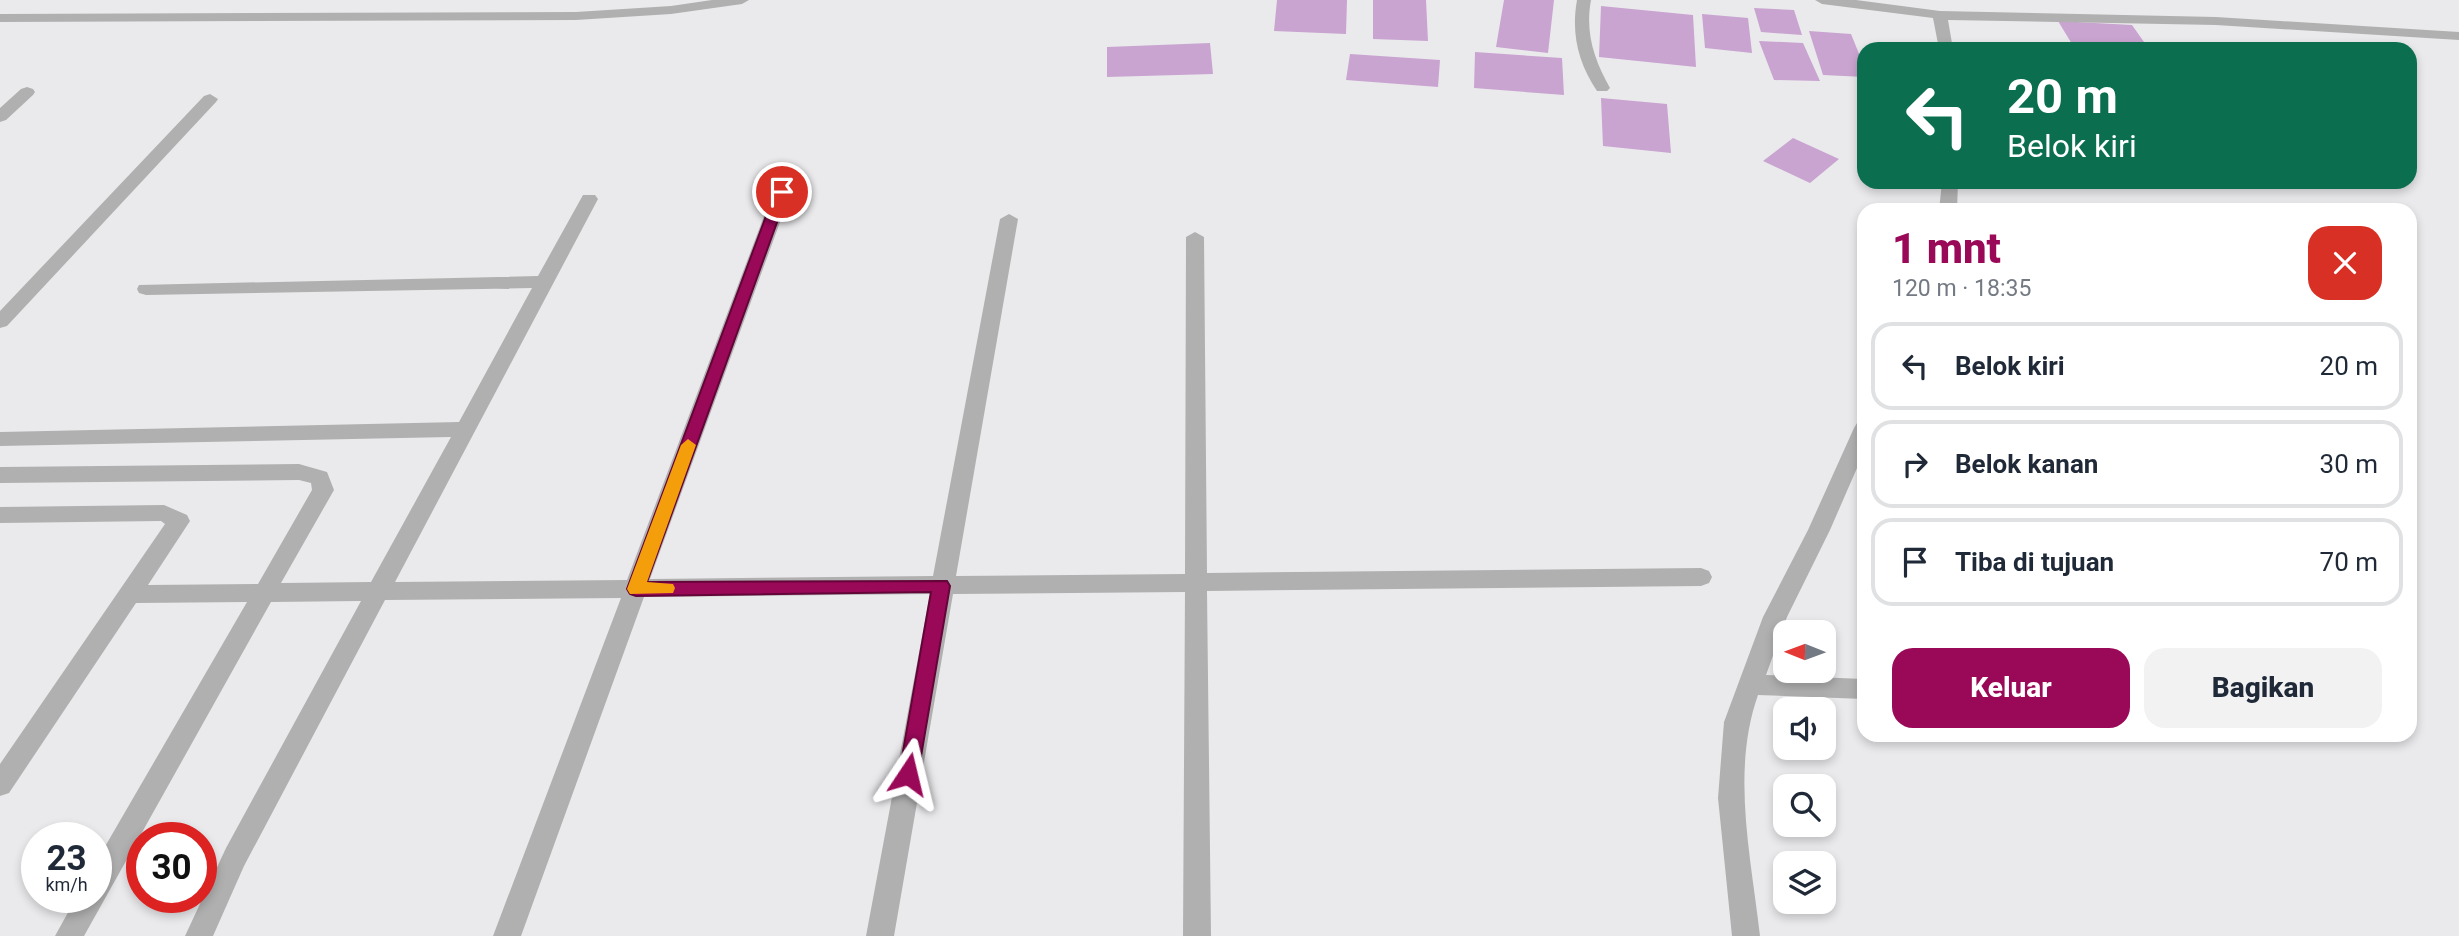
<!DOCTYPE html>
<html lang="id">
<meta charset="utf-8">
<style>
body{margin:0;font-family:Roboto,sans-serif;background:#f2f2f3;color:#1f2937;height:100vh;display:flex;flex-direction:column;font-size:26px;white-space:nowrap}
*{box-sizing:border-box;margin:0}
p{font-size:23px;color:#747a83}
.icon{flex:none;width:38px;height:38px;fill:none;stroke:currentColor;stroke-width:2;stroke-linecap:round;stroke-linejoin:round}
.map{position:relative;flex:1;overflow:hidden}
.side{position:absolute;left:1857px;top:203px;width:560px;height:539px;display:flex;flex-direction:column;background:#fff;border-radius:21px;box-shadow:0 4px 10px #0003}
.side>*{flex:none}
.banner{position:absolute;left:1857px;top:42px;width:560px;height:147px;border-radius:21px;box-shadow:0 4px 10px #0003;background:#0b6e4f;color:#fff;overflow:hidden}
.needle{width:46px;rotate:271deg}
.buttons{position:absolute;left:1773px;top:620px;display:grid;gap:14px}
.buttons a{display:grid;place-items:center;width:63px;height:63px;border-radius:14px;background:#fff;box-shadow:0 4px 10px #0003;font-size:35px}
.speed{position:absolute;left:21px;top:822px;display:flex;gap:14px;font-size:35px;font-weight:700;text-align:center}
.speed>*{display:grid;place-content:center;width:91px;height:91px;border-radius:50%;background:#fff;box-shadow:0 4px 10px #0003;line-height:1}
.speed small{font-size:18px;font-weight:400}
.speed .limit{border:10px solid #d22;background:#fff;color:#111}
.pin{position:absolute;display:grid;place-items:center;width:60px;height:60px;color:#fff;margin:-30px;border:4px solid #fff;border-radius:50%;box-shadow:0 2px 7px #0007}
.me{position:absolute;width:77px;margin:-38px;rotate:10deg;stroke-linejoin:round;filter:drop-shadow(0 0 5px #0008)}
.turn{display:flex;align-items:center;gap:24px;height:147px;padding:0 35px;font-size:32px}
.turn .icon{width:91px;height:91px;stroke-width:2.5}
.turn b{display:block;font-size:49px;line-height:60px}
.round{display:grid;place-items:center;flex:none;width:74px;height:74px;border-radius:21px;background:#f2f2f3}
.head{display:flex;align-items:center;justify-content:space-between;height:119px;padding:0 35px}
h1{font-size:42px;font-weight:800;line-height:52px;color:#9a0858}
.action{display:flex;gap:14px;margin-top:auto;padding:14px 35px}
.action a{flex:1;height:80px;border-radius:21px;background:#9a0858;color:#fff;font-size:28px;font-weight:800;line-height:80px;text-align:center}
.action a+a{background:#f2f2f3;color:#1f2937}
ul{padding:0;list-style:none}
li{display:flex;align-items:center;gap:21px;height:88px;margin:0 14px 10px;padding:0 21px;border:4px solid #e0e1e3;border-radius:21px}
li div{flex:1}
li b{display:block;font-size:26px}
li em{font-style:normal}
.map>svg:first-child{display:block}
.building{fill:#c9a4d0}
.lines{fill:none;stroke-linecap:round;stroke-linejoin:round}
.street{fill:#b1b0b0;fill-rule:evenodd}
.route{fill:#9a0858;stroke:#640539;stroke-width:2}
.slow{fill:#f59e0b}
</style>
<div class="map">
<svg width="2459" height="936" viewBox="0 0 2459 936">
<rect width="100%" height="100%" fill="#eaeaed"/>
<path class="building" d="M1277 0H1347L1346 34 1274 31Z
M1373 0H1426L1428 41 1373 39Z
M1504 0H1554L1548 53 1496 47Z
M1601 6 1693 15 1696 67 1599 57Z
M1754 8 1794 10 1802 35 1761 32Z
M1702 14 1748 18 1752 53 1705 48Z
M2058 21 2132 25 2149 49H2075Z
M1809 31 1851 34 1864 66V77L1823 75Z
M1759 41 1803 43 1820 81 1774 80Z
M1210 43 1213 74 1107 77V47Z
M1475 52 1562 58 1564 95 1474 88Z
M1350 54 1440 60 1438 87 1346 80Z
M1601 98 1667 104 1671 153 1603 146Z
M1793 138 1839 159 1810 183 1763 161Z"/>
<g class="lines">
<path class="street" d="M712 0H749L742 4 671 14 576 20 0 22V14L576 12 671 6Z
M1577 0H1591C1585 33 1594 59 1610 88L1607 91H1597C1578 63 1571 33 1577 0Z
M1815 0H1856L1940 11 2216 17 2459 32V40L2216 25 1948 20 1953 49H1939L1933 18 1822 4Z
M27 87 33 89 35 92 33 95 6 120 0 122V108L21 89Z
M210 94 218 99 216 102 7 326 0 328V311L204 96Z
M1942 182H1958L1957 210H1939Z
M782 187 791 192 650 579 933 576 1000 219 1009 214 1018 219 956 576 1185 574 1186 237 1195 232 1204 237 1207 573 1701 568 1709 571 1712 577 1709 583 1701 586 1207 591 1211 936H1183L1185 592 953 594 894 936H866L930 594 644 597 521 936H493L621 598 385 600 244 866 213 936H185L226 848 361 601 271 602 84 936H55L76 898H96V862L247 602 136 603 9 793 0 796V764L165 524 161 521 0 523V507L164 505 187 515 190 521 148 585 258 584 312 490 311 483 299 480 0 483V467L299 464 327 472 334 490 281 583 371 582 451 437 0 446V432L459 422 532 288 146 295 139 293 137 289 139 285 538 276 583 195H595L598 199 395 582 627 580 773 192Z
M1864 421V452L1830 530 1787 617 1766 675 1864 679V699L1758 695C1731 771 1751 857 1760 936H1732L1718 798 1724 722 1763 617 1808 530 1854 428 1857 423Z"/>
</g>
<path class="route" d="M782 188 788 192 647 582 947 581 950 586 918 774 915 780 908 783 901 780 899 774 931 592 636 596 630 594 627 589 775 192Z"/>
<path class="slow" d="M688 439 696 445 647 582 673 584 675 588 673 593 630 594 627 589 681 445Z"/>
</svg>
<div class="buttons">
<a><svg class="needle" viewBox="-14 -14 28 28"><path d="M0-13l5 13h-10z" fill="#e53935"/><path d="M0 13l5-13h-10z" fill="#747a83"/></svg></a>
<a><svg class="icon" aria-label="sound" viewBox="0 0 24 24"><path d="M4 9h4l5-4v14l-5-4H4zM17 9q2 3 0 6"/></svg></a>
<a><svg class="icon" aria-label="search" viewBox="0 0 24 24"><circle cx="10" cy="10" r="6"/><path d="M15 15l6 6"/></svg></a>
<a><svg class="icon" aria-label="layers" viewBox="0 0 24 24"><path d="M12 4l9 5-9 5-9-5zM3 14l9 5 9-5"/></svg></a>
</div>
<div class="speed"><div>23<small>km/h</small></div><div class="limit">30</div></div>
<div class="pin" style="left:782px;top:192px;background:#d93025"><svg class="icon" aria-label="arrive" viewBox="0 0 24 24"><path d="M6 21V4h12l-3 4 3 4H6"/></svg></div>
<svg class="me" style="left:908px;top:774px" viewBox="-20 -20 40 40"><path d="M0-17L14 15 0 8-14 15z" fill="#9a0858" stroke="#fff" stroke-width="4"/></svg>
<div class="banner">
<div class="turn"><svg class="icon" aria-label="left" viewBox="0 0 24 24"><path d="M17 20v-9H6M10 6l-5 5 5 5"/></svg><div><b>20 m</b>Belok kiri</div></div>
</div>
<section class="side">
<div class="head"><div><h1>1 mnt</h1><p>120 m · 18:35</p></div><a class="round" style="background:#d93025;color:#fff"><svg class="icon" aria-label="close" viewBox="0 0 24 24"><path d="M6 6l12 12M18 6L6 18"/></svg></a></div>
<ul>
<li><svg class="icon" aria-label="left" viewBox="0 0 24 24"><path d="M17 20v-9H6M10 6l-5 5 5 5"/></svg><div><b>Belok kiri</b></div><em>20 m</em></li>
<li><svg class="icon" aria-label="right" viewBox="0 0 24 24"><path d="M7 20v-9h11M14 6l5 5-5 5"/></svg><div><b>Belok kanan</b></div><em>30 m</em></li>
<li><svg class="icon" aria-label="arrive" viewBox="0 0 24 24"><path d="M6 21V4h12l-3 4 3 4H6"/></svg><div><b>Tiba di tujuan</b></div><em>70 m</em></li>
</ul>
<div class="action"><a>Keluar</a><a>Bagikan</a></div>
</section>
</div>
